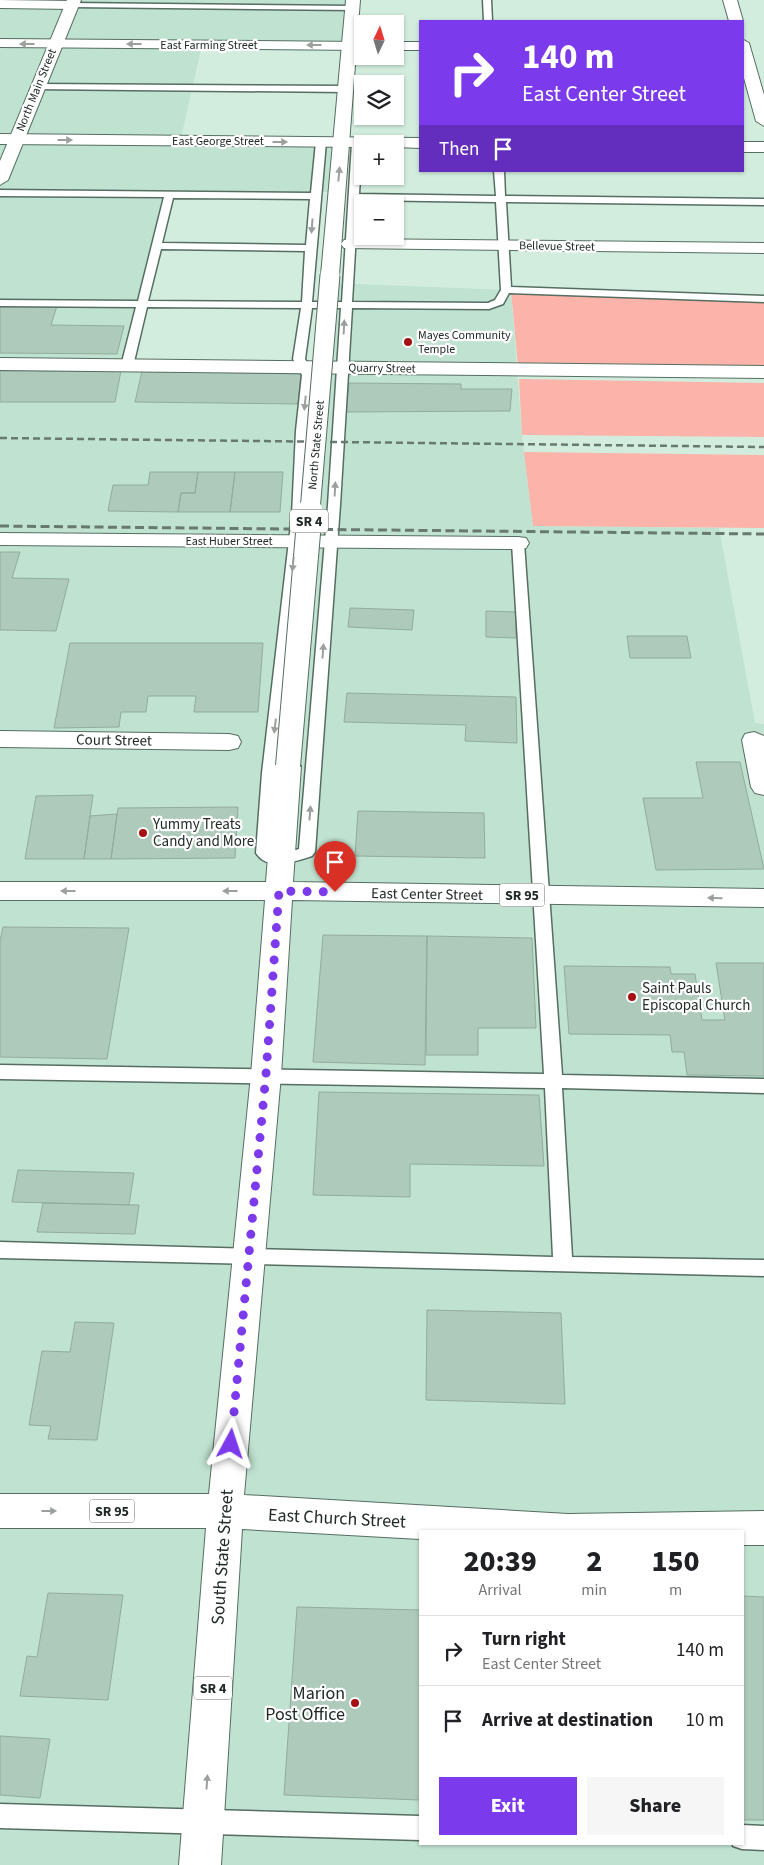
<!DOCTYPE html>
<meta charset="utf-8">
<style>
body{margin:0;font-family:"Source Sans 3",sans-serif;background:#f6f6f6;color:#202124;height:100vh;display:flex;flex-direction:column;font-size:19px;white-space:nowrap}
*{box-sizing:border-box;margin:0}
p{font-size:16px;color:#757577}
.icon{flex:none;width:28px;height:28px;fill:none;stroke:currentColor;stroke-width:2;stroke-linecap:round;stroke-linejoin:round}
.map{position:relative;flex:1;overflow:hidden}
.sheet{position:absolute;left:419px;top:1530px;width:325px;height:315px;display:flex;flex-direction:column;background:#fff;border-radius:0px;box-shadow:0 1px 4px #0004}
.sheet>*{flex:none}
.guide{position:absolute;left:419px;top:20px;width:325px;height:152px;border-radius:0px;box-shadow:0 1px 4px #0004;background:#7c3aed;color:#fff;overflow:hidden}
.needle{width:32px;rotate:4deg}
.fabs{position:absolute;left:354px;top:15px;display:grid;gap:10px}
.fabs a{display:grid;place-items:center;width:50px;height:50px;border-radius:0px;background:#fff;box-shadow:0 1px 4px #0004;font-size:25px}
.pin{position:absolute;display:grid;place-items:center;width:42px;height:42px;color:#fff;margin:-51px -21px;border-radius:50% 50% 50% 0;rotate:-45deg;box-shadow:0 0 5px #0007}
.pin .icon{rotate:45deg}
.me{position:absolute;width:55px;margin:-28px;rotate:5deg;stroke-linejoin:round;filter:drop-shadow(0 0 4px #0008)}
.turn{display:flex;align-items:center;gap:18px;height:105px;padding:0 20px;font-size:22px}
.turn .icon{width:65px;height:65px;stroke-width:2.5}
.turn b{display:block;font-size:35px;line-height:42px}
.then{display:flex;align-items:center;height:48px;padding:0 20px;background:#0003;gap:10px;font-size:19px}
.eta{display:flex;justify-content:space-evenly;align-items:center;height:85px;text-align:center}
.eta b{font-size:30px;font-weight:800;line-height:35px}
.cta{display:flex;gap:10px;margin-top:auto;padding:10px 20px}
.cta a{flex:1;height:58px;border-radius:0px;background:#7c3aed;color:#fff;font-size:20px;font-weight:800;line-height:58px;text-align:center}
.cta a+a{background:#f6f6f6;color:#202124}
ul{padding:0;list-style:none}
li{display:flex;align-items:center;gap:15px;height:70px;padding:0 20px;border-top:1px solid #e0e0e0}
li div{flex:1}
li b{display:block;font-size:19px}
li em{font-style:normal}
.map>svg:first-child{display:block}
.built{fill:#c0e2d0;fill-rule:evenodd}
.green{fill:#fcb3a9}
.building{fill:#aecabb;stroke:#92ac9e}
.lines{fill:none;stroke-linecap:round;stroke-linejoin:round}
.lane-casing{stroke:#556e61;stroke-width:3}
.street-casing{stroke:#556e61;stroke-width:2}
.secondary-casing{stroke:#556e61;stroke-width:2}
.primary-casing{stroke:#556e61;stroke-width:2}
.lane{fill:#fff;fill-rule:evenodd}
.street{fill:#fff;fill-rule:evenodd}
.secondary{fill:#fff;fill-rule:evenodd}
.primary{fill:#fff;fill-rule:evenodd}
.rail-far1{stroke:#687970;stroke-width:2.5;stroke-dasharray:7 4;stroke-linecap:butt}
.rail{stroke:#687970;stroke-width:3;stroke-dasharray:9 4.5;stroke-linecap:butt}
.primary-bridge-far1-casing{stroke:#556e61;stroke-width:21;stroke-linecap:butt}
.primary-bridge-casing{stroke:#556e61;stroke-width:26;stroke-linecap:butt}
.primary-bridge-far1{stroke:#fff;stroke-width:19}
.primary-bridge{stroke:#fff;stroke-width:24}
.oneway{fill:#9ba09d}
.route{stroke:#7c3aed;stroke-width:9;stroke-dasharray:0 16.2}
.poi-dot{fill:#a61013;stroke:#fff;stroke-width:2}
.labels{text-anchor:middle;stroke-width:4.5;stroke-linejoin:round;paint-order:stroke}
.far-street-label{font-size:12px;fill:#212b26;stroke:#fff}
.far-poi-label{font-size:12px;fill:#212b26;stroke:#fff;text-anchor:start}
.shield{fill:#fff;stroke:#646b67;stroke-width:1}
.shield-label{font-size:14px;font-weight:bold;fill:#212b26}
.street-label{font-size:15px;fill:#212b26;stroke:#fff}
.poi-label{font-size:15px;fill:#212b26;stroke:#fff;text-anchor:start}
.near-street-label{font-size:18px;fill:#212b26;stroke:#fff}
.near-poi-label{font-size:18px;fill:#212b26;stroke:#fff;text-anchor:end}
</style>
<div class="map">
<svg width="764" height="1865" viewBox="0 0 764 1865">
<rect width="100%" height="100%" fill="#d2edde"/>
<path class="built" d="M74 0H353L352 46 202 45 180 142H342L336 192H168L124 369 323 370 329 283 511 290 522 435 533 526 719 528 755 723 764 724V1865H0V5L71 6ZM420 1531H742V1844H420Z"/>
<path class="green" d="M511 290 764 297V371L518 367Z
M519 379 764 383V437L522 435Z
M524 452 764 455V528L533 526Z"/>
<path class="building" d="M0 305 57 306 51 325 124 326 117 354 0 353Z
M0 371H121L115 402H0Z
M142 371 301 374 298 404 135 402Z
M349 383 461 384V389H512L510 411 346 412Z
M150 472H198L195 493H181L178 512 108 511 113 485H148Z
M198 472H235L230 512H178L181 493H195Z
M235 472H283L280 512H230Z
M0 552H20L12 578 69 579 56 631 0 630Z
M350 608 414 610 412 630 348 627Z
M486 611 516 612V638L486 637Z
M627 636H687L691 658H630Z
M70 643H263L258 712H194L196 696H148L146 712H121L119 727 54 728Z
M347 693 516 697 517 743 465 741 466 725 344 722Z
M696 762H740L764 869 656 870 643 798H703Z
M93 795 84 859H25L36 796Z
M238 807 235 858 111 859 118 808Z
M358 811 484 813 485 858 355 856Z
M117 814 111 859H84L90 816Z
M3 927 129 928 107 1059 0 1057V941Z
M323 935 427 936 425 1065 313 1062Z
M427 936 532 938 536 1028H478V1055H426Z
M716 963H764V1076L687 1075 684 1052H672L670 1035 569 1034 564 966 670 967 671 974H695L702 1020H725Z
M319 1092 539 1095 544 1166 410 1164V1197L313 1195Z
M18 1170 134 1173 129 1205 12 1202Z
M43 1203 139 1205 135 1234 37 1232Z
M427 1310 561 1313 565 1404 426 1400Z
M75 1322 114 1323 97 1440 48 1439 51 1426 29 1425 42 1351 70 1352Z
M48 1593 123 1595 108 1700 20 1696 27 1656 37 1657Z
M742 1596 764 1597V1820H742Z
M297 1607 420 1610V1800L284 1795Z
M0 1736 50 1739 40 1798 0 1795Z"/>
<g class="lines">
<g class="lane-casing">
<path id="lane" d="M483 0H491L492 21H484Z
M70 3 353 6 357 8 353 10 73 7H70Z
M37 84 346 86 350 89 346 92 34 89 33 87Z
M321 139 326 142 312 302H342L352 143 357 140 362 143 359 194 496 196 494 171H504L505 196 764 199V205L506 202 511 287 764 296V302L509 293 503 304 489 309 352 308 340 505 315 852 312 856C296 861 268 872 256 853L262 773 292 515 296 431 302 375 293 359 301 308 147 307 133 366 131 368H123L121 366 136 307 0 306V300L138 301 164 197 0 196V190L311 193 316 142ZM173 198 310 199 306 245 162 243ZM358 200 496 202 501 290 495 300 488 303 352 302ZM161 249 305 251 302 302 148 301ZM312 308H341L328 505 299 849 283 854 272 850 276 773 304 515 308 431 314 375 305 359Z
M518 539 524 543 562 1075 764 1079V1093L562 1088 572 1257 764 1260V1276L0 1258V1242L553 1257 545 1088 0 1079V1065L544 1074 512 543Z
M0 1804 420 1816V1840L0 1828Z
M742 1825 764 1826V1850L742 1849 733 1846V1844H742Z"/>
</g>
<g class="street-casing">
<path id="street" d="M0 0 73 1 80 5 73 9 0 8Z
M723 0H737L743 21 742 22 729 21Z
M0 39 362 42V50L0 47Z
M742 39 749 43 764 95V126L756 121 742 71Z
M395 42H420V50H395Z
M0 134 420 138V148L395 147V144H362V147L0 144Z
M742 142H764V152H742Z
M350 239 764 243V253L344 248 341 244 344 240Z
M0 358 764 366V378L0 370Z
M0 533 518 537 526 538 529 543 526 548 518 549 0 545Z
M0 731 229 734 238 736 241 742 238 748 229 750 0 747Z
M754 732 764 736V795L755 793 751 787 742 740 745 734Z"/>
</g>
<g class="secondary-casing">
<path id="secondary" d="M67 0H81L8 180 0 185V161Z"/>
</g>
<g class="primary-casing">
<path id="primary" d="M346 0H360L339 275 336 279H324L321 275Z
M288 758 297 760 301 766 293 882 764 889V907L292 900 281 1075 244 1495 568 1514 764 1511V1545H742V1531H420V1539L242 1529 221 1865H179L206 1528H0V1494H209L251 1075 265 900H0V882H266L275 766 279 760Z"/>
</g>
<use href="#lane" class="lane"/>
<use href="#street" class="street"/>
<use href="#secondary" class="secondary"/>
<use href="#primary" class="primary"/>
<path class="rail-far1" d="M0 438 764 447"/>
<path class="rail" d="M0 526 764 534"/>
<g class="primary-bridge-far1-casing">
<path id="primary-bridge-far1" d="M310 511 330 275"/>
</g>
<g class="primary-bridge-casing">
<path id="primary-bridge" d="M288 766 310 510"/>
</g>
<use href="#primary-bridge-far1" class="primary-bridge-far1"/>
<use href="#primary-bridge" class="primary-bridge"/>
</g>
<defs><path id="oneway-solid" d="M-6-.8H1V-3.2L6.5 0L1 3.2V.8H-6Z" transform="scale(1.25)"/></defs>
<g class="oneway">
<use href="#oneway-solid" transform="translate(27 44) rotate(-180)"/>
<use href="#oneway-solid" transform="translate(134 44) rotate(-180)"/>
<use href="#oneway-solid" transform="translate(314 45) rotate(-180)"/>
<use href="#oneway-solid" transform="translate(65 140)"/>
<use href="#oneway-solid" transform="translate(280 142)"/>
<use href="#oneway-solid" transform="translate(339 174) rotate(-85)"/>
<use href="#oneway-solid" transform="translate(312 226) rotate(94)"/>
<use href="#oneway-solid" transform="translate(344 327) rotate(-87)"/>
<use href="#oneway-solid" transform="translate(305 403) rotate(96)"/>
<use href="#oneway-solid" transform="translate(335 489) rotate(-87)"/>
<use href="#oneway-solid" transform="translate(293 564) rotate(96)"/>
<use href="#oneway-solid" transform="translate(323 651) rotate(-86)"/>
<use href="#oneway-solid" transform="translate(275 726) rotate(97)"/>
<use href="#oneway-solid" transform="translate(310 813) rotate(-86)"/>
<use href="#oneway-solid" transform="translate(68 891) rotate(-180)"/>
<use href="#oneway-solid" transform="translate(230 891) rotate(-180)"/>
<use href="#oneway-solid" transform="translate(715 898) rotate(-179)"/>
<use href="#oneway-solid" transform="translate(49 1511)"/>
<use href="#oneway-solid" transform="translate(207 1782) rotate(-86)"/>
</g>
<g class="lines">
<path class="route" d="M231 1444 266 1074 279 891 335 892"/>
</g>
<g class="poi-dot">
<circle cx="408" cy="342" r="5"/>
<circle cx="143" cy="833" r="5"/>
<circle cx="632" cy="997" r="5"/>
<circle cx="355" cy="1703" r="5"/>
</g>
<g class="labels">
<g class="far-street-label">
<text x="209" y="49">East Farming Street</text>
<text transform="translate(36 90) rotate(-68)" y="4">North Main Street</text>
<text x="218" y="145">East George Street</text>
<text transform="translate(557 246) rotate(1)" y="4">Bellevue Street</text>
<text transform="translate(382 368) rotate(1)" y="4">Quarry Street</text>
<text transform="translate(316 445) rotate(-85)" y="4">North State Street</text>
<text x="229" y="545">East Huber Street</text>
</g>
<g class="far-poi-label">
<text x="418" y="339">Mayes Community<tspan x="418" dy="14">Temple</tspan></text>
</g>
<g class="shield">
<rect x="290" y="509.5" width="38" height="23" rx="4"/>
<rect x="499.5" y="883.5" width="45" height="23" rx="4"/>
<rect x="89.5" y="1499.5" width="45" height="23" rx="4"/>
<rect x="194" y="1676.5" width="38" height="23" rx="4"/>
</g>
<g class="shield-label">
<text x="309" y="526">SR 4</text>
<text x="522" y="900">SR 95</text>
<text x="112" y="1516">SR 95</text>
<text x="213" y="1693">SR 4</text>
</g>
<g class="street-label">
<text transform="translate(114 740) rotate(1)" y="5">Court Street</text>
<text transform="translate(427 894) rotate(1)" y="5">East Center Street</text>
</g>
<g class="poi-label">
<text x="153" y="829">Yummy Treats<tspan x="153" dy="17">Candy and More</tspan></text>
<text x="642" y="993">Saint Pauls<tspan x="642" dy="17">Episcopal Church</tspan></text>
</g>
<g class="near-street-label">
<text transform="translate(337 1518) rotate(3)" y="6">East Church Street</text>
<text transform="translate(222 1557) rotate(-86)" y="6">South State Street</text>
</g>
<g class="near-poi-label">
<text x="345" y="1699">Marion<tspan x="345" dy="21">Post Office</tspan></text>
</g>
</g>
</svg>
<div class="fabs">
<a><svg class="needle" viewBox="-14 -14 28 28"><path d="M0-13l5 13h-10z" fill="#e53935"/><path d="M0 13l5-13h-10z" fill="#757577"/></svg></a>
<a><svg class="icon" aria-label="layers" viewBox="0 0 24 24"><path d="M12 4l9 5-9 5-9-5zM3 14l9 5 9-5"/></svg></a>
<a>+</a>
<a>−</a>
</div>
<div class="pin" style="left:335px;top:892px;background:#d93025"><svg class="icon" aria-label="arrive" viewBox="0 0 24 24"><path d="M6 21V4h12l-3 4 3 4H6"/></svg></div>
<svg class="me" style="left:231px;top:1444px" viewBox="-20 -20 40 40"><path d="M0-17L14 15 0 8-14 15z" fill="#7c3aed" stroke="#fff" stroke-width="4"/></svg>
<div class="guide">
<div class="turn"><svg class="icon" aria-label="right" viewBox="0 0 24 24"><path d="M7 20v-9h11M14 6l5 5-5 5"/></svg><div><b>140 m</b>East Center Street</div></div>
<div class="then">Then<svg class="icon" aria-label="arrive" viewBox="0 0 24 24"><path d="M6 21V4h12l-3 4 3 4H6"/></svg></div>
</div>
<section class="sheet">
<div class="eta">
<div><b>20:39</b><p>Arrival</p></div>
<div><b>2</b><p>min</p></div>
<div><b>150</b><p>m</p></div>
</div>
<ul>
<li><svg class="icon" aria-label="right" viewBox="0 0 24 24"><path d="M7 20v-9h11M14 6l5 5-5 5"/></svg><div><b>Turn right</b><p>East Center Street</p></div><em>140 m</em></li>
<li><svg class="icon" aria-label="arrive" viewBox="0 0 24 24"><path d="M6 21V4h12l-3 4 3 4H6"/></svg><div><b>Arrive at destination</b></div><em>10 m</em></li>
</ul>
<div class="cta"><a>Exit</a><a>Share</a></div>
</section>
</div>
